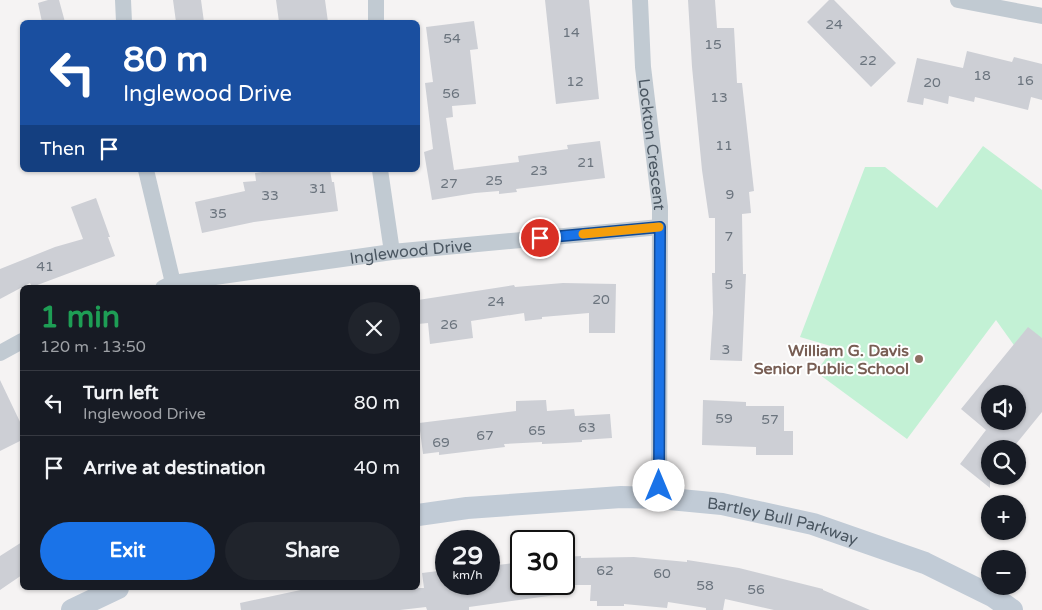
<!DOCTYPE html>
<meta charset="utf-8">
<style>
body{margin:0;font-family:"Varela Round",sans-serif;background:#20242c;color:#f1f3f6;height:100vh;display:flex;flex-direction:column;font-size:19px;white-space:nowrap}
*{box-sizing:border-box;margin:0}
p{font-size:16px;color:#9ea1a6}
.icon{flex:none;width:28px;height:28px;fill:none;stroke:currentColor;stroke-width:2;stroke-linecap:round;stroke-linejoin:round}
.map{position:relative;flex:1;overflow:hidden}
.details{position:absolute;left:20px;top:285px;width:400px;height:305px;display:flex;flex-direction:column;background:#171b24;border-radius:8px;box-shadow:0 1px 4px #0004}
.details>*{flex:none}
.hud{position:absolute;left:20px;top:20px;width:400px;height:152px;border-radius:8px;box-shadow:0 1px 4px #0004;background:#1a4fa0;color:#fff;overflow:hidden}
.buttons{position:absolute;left:981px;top:385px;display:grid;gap:10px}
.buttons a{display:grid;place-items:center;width:45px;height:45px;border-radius:50%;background:#171b24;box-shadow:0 1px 4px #0004;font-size:25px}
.speed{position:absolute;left:435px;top:530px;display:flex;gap:10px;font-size:25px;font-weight:700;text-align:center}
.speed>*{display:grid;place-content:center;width:65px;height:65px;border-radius:50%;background:#171b24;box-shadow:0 1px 4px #0004;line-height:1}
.speed small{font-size:12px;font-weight:400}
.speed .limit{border:2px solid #111;border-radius:8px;background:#fff;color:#111}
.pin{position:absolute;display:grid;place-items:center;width:42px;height:42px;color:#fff;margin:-21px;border:2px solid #fff;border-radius:50%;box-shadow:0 1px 5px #0007}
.me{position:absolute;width:55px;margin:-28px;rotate:0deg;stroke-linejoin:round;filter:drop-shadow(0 0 4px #0008)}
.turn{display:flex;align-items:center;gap:18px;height:105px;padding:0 20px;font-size:22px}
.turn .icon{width:65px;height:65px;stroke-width:2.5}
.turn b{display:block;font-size:35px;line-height:42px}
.then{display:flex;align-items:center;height:48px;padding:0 20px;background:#0003;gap:10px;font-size:19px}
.round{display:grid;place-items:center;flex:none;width:52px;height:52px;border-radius:26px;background:#20242c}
.head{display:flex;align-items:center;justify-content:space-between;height:85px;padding:0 20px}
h1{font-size:30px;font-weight:800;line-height:38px;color:#1e9e55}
.button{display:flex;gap:10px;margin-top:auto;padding:10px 20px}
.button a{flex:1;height:58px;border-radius:30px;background:#1a73e8;color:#fff;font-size:20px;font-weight:800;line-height:58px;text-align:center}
.button a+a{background:#20242c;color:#f1f3f6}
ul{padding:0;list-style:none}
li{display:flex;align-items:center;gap:15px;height:65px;padding:0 20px;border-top:1px solid #363941}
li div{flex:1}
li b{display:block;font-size:19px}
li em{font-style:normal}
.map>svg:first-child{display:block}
.green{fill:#c3f1d5}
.building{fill:#cdcfd5;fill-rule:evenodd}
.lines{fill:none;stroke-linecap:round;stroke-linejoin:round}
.street{stroke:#c1cad2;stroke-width:16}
.secondary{stroke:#c1cbd6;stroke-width:22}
.route-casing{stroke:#114b97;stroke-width:12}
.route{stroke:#1a73e8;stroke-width:9}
.slow{stroke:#f59e0b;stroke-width:9}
.education-dot{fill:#8d6e63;stroke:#fff;stroke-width:2}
.labels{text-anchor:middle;stroke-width:4;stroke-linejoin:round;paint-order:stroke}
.number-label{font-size:14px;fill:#6b747e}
.street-label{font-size:16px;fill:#4a5661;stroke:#fff}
.education-label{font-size:16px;font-weight:bold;fill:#785e54;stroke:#fff;text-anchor:end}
</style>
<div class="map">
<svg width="1042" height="610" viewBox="0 0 1042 610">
<rect width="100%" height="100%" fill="#f5f3f3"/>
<path class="green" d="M983 146 1042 190V367L1016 348 996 320 907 439 816 372 834 347 800 337 865 167H885L937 208Z"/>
<path class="building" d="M48 0H59L65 22H42L38 3Z
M173 0H201L204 22H176Z
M276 0H325L328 22H303V20L279 22Z
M545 0H589L599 99 556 104Z
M688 0H715L717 28H734L737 83H742L754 191 749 192 751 213 742 214 743 274H746L742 361 710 360 713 313 712 273H715V218H709L702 170 692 67Z
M829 0H834L896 63 871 87 807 22Z
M474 21 478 49 470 50 476 104 452 106 453 117 446 118 454 170 519 162 518 156 568 149 567 145 600 141 605 178 516 189 517 192 499 194V191L475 193 432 200 424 152 433 149 425 83 433 82 426 27Z
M967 51 1012 62 1014 57 1042 64V100L1031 97 1028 110 975 97 974 102 949 96 948 104 924 98 923 105 907 102 917 58 963 68Z
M276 170H330L332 182H334L338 211 254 222 202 233 195 202 245 191 243 182 256 181 255 173Z
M96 198 110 237H108L115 256 32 287 30 283 0 299V269L55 247 83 239 71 207Z
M563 283 616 284 615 333H589V313L542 317V319L525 321 524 313 471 321 473 338 430 344 428 323 418 324V300L514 285 515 287Z
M1028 327 1042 338V412L1012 449H990V488L960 464 986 430 961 409ZM990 394H1018V421H990Z
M0 380 22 426V440L0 451Z
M546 400 547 411 574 409 575 416 610 414 612 438 582 440V442L565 443 542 444V442L504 444 505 447 439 455V452L423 454 419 423 516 411V401Z
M703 400 746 402V406H784V431H793V455H756V447L702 445Z
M22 542V575L0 590V556Z
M581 556V558L634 557 687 562V560L739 568 823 589V590L870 610H774L725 599 723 610H706V608L668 602 667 608 624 604V606H597V601H590L591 585H564V557Z
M521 562V584H555L556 595 469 607V610H427L426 607 400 610H241L240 603 310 588H424L422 573 446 570V584H492L490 566Z"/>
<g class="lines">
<g class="street">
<path d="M123 0 124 22"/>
<path id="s1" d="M640 0 643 67 660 207 659 498"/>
<path d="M958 0 1042 16"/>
<path d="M376 22V0"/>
<path d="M146 170 173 283"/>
<path d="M380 170 392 252"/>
<path id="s2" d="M163 288 173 283 392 252 660 227"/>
<path d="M0 353 22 341"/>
</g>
<g class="secondary">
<path id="s3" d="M418 515 467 508 621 497 659 498 722 504 813 524 925 563 994 597 1012 610"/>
<path d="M72 610 118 588"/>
</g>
</g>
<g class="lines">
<g class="route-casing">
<path id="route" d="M540 238 660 227 659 486"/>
</g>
<use href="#route" class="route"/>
<path class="slow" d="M583 234 659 227"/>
</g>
<circle class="education-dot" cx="919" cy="359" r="5"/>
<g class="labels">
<g class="number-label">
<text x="834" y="29">24</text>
<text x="571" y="37">14</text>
<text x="452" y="43">54</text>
<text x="713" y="49">15</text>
<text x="868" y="65">22</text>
<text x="982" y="80">18</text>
<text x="1025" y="85">16</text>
<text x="575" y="86">12</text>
<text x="932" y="87">20</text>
<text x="451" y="98">56</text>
<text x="719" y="102">13</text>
<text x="724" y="150">11</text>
<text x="586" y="167">21</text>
<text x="539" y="175">23</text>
<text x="494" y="185">25</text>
<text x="449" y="188">27</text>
<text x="318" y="193">31</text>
<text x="730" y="199">9</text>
<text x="270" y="200">33</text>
<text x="218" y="218">35</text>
<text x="729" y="241">7</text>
<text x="45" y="271">41</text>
<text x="729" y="289">5</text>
<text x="601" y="304">20</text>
<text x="496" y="306">24</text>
<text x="449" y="329">26</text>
<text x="726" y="354">3</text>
<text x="724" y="423">59</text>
<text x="770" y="424">57</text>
<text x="587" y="432">63</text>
<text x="537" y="435">65</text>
<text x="485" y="440">67</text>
<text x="441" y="447">69</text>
<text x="605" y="575">62</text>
<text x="662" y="578">60</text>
<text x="705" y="590">58</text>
<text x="756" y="594">56</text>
</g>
<g class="street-label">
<text dy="6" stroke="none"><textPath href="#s1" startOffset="145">Lockton Crescent</textPath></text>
<text dy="6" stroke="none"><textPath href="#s2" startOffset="251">Inglewood Drive</textPath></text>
<text dy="6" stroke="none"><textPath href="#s3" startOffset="368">Bartley Bull Parkway</textPath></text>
</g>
<g class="education-label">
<text x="909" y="356">William G. Davis<tspan x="909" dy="18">Senior Public School</tspan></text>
</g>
</g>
</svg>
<div class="buttons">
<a><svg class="icon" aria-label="sound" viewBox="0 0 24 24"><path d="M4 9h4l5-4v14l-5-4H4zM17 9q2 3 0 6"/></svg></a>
<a><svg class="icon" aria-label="search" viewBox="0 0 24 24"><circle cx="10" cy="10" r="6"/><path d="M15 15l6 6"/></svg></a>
<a>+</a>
<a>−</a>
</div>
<div class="speed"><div>29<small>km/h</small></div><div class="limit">30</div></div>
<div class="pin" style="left:540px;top:238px;background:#d93025"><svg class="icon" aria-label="arrive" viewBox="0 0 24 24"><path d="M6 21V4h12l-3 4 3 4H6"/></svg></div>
<svg class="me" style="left:659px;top:486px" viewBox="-20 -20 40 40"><circle r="19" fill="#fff"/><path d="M0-13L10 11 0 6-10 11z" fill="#1a73e8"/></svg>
<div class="hud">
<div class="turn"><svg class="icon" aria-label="left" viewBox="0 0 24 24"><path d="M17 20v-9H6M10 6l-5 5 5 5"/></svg><div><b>80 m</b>Inglewood Drive</div></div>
<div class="then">Then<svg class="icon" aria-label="arrive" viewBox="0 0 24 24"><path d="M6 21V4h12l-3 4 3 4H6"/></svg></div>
</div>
<section class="details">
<div class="head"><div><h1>1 min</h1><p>120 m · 13:50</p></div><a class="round"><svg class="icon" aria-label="close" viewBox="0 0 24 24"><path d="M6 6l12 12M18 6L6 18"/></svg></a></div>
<ul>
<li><svg class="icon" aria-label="left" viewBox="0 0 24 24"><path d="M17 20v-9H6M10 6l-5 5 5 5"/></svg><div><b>Turn left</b><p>Inglewood Drive</p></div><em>80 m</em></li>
<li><svg class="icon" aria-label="arrive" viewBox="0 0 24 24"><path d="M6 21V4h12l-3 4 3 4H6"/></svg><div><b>Arrive at destination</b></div><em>40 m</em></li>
</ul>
<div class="button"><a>Exit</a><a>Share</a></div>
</section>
</div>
